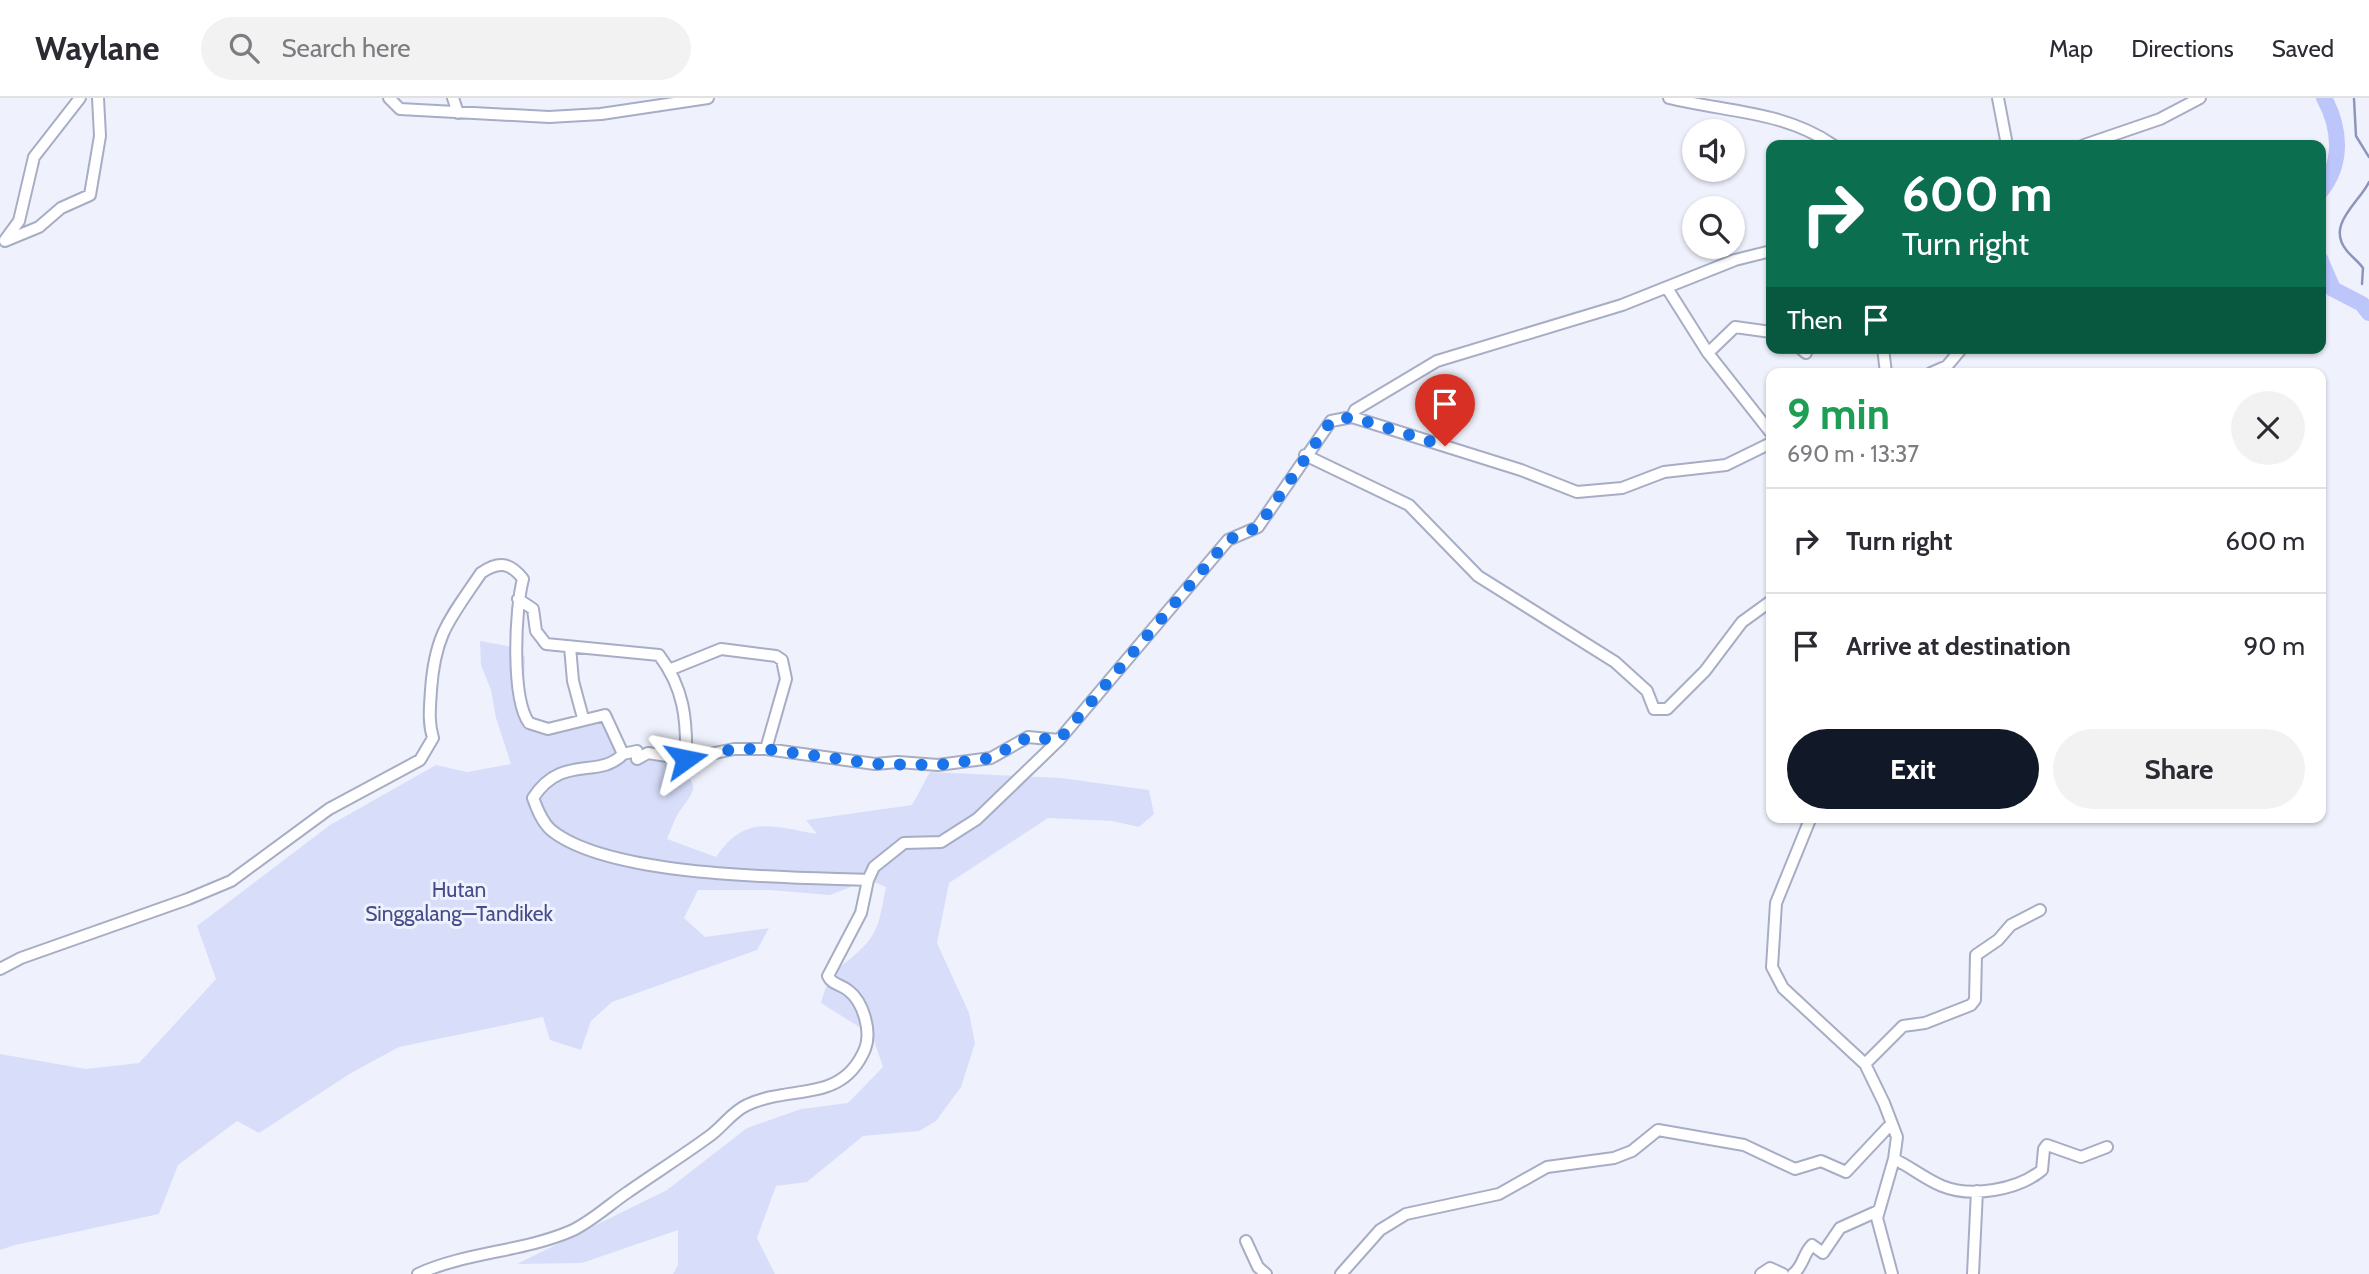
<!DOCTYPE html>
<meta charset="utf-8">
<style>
body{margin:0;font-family:Cabin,sans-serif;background:#f2f2f3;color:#2b2b33;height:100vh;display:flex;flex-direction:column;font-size:26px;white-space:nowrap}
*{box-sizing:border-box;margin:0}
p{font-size:23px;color:#7c7c81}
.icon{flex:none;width:38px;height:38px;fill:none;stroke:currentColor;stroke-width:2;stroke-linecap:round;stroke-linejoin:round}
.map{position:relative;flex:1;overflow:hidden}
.panel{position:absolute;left:1766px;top:270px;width:560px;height:455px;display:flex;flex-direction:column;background:#fff;border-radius:14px;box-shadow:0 2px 5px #0004}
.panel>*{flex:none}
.guide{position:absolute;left:1766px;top:42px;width:560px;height:214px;border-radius:14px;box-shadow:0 2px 5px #0004;background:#0b6e4f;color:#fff;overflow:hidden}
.controls{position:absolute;left:1682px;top:21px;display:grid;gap:14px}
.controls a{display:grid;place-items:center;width:63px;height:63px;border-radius:50%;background:#fff;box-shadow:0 2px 5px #0004;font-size:35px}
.pin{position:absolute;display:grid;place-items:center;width:60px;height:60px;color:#fff;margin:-72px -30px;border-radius:50% 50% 50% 0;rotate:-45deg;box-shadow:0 0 7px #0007}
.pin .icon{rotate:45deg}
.me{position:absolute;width:77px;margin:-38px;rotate:78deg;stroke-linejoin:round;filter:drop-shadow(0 0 5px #0008)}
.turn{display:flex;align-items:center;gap:24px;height:147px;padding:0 21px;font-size:32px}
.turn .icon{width:91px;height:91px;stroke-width:2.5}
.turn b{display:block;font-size:49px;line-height:60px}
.then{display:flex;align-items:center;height:66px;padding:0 21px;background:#0003;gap:14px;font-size:26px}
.round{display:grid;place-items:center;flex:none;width:74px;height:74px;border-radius:37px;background:#f2f2f3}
.overview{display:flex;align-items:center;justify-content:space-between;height:119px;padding:0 21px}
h1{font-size:42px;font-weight:700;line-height:52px;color:#1e9e55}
.cta{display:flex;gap:14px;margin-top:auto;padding:14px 21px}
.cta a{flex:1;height:80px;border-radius:42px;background:#111827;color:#fff;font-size:28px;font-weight:700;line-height:80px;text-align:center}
.cta a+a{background:#f2f2f3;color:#2b2b33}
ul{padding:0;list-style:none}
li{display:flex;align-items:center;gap:21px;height:105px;padding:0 21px;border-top:2px solid #e1e1e2}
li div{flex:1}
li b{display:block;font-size:26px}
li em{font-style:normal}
header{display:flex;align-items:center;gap:42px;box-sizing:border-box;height:98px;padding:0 35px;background:#fff;border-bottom:2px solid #e1e1e2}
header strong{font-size:33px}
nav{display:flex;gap:38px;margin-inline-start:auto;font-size:24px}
.search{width:490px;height:63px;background:#f2f2f3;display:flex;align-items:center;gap:18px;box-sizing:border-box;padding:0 24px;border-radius:38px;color:#7c7c81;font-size:26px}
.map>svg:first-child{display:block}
.green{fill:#d8defa}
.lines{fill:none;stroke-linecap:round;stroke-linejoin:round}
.stream{stroke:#8d95bc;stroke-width:2.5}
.river{stroke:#bcc6fa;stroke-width:16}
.street-casing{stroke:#a7adc5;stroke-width:14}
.street{stroke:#fff;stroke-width:10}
.route{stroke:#1a73e8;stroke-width:12;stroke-dasharray:0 21.6}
.labels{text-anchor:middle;stroke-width:6;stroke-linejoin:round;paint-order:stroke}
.park-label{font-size:21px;fill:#454c8b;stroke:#eff2fc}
</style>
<header>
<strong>Waylane</strong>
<div class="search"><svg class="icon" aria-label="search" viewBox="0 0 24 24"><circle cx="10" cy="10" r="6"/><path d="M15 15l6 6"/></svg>Search here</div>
<nav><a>Map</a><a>Directions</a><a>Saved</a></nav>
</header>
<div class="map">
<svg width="2369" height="1176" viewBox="0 0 2369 1176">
<rect width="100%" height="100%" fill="#eff2fc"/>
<path class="green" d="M480 543 508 548 525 559 523 604 536 630 596 622 608 629 626 653V662L680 664C698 693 697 689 679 714 674 722 671 732 667 741L716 759C745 716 772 728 817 736L806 722 912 707 930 674 1061 680 1149 692 1154 716 1139 729 1112 723 1048 720 949 785 937 845 969 915 975 945 961 989 936 1023 919 1033 863 1038 807 1084 776 1088 757 1140 775 1176H673L678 1167V1132L582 1165 517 1166 667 1092 747 1030 801 1011 848 1005 883 969 872 937 821 905C831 865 849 868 870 841 881 826 882 806 886 789L869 782 830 797 769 792H698L684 820 705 839 769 830 757 852 612 904 591 923 581 952 550 942 543 919 399 949 351 975 259 1035 237 1023 178 1067 159 1116 15 1147 0 1152V956L86 971 139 965 216 881 197 828 330 727 436 667 467 674 511 666 496 620 491 592 481 567Z"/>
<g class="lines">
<path class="stream" d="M2354 1 2356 38 2369 59
M2362 186 2363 170C2358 163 2353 160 2347 153 2325 127 2359 105 2369 84"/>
<path class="river" d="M2320 94C2343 66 2341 31 2324 0
M2320 161 2333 191 2362 206 2369 215"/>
<g class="street-casing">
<path id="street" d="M389 0 400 11 549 19 601 16 708 0
M453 0 458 15
M1669 0C1726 14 1784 13 1833 47
M1998 0 2007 47
M2084 47 2160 21 2200 0
M5 142 19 123 34 59 80 0
M5 143 39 129 61 110 90 97 100 38 98 0
M1667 190 1708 255 1771 335
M1800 250 1806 255
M1883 250 1886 275
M1708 255 1735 229 1771 234
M1931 275 1947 268 1962 250
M1352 319 1521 372 1577 394 1622 390 1664 374 1726 367 1771 345
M1305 357 1409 407 1478 478 1615 564 1647 593 1654 611H1667L1705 573 1742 524 1771 503
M518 501 533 511 536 533 546 546 659 557C684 590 687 621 686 661
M570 549 573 583 583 620
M669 572 721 551 776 558 782 562 786 581 766 651
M623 656C599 682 562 655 533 700 537 711 542 724 551 732 610 780 791 779 868 782
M1811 719 1776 805 1772 869 1783 890 1865 966 1884 1005 1897 1039 1894 1061 1877 1120 1892 1176
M0 871 21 860 188 801 231 783 329 711 420 662 433 640C428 624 430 609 431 592 435 535 450 521 481 475 498 463 510 464 523 481 515 511 511 600 529 625L548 631 605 617 623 656 637 653V661L648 655 686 661 734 651H766L875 666 898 664 938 667 991 660 1028 639 1059 642
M1865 966 1903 928 1925 925 1971 907 1975 902 1976 857 1998 842 2011 827 2040 812
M1894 1061C1911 1069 1925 1081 1942 1088 1971 1100 2018 1092 2042 1072L2044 1051 2047 1047 2081 1059 2107 1049
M1246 1143 1258 1169 1266 1176
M418 1176C466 1154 522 1154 571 1133 591 1124 610 1106 628 1094 655 1075 684 1057 711 1037 723 1028 733 1013 747 1007 792 986 842 1006 865 951 872 933 863 904 849 893 841 886 832 887 828 878L861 815 868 782 874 769 904 745 941 744 977 721 1059 642 1228 442 1258 429 1331 323 1352 319 1355 312 1437 263 1622 207 1735 162 1771 153
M1341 1176 1380 1132 1406 1116 1499 1096 1547 1069 1614 1060 1632 1053 1658 1032 1744 1047 1795 1071 1821 1063 1846 1074 1891 1026
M1761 1176 1770 1170 1783 1176
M1793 1176C1803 1169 1803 1156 1812 1147L1823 1155 1840 1130 1878 1113
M1973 1176 1977 1093"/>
</g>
<use href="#street" class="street"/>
</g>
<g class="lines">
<path class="route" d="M686 661 734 651H766L875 666 938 667 991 660 1028 639 1059 642 1228 442 1258 429 1331 323 1352 319 1445 348"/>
</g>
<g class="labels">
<g class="park-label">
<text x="459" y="799">Hutan<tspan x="459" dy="24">Singgalang—Tandikek</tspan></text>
</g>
</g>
</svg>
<div class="controls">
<a><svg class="icon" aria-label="sound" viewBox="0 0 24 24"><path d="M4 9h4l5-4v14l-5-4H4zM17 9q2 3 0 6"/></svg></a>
<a><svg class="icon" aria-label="search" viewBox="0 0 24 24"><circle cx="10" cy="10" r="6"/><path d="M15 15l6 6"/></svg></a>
</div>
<div class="pin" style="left:1445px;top:348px;background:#d93025"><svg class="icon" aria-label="arrive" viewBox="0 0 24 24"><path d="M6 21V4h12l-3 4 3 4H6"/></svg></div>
<svg class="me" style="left:686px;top:661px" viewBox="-20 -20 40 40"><path d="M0-17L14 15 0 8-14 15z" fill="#1a73e8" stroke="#fff" stroke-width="4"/></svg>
<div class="guide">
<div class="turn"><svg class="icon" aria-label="right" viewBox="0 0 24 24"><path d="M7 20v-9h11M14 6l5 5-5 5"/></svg><div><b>600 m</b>Turn right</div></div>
<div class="then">Then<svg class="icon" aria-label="arrive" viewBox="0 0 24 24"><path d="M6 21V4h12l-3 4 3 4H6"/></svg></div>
</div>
<section class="panel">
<div class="overview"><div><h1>9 min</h1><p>690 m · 13:37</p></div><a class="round"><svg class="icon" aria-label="close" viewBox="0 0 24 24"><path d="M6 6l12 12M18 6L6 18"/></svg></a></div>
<ul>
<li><svg class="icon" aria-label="right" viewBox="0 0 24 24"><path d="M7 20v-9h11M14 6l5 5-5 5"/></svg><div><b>Turn right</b></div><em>600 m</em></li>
<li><svg class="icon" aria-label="arrive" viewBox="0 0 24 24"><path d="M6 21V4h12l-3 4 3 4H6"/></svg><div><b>Arrive at destination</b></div><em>90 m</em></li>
</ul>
<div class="cta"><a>Exit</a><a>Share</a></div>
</section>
</div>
